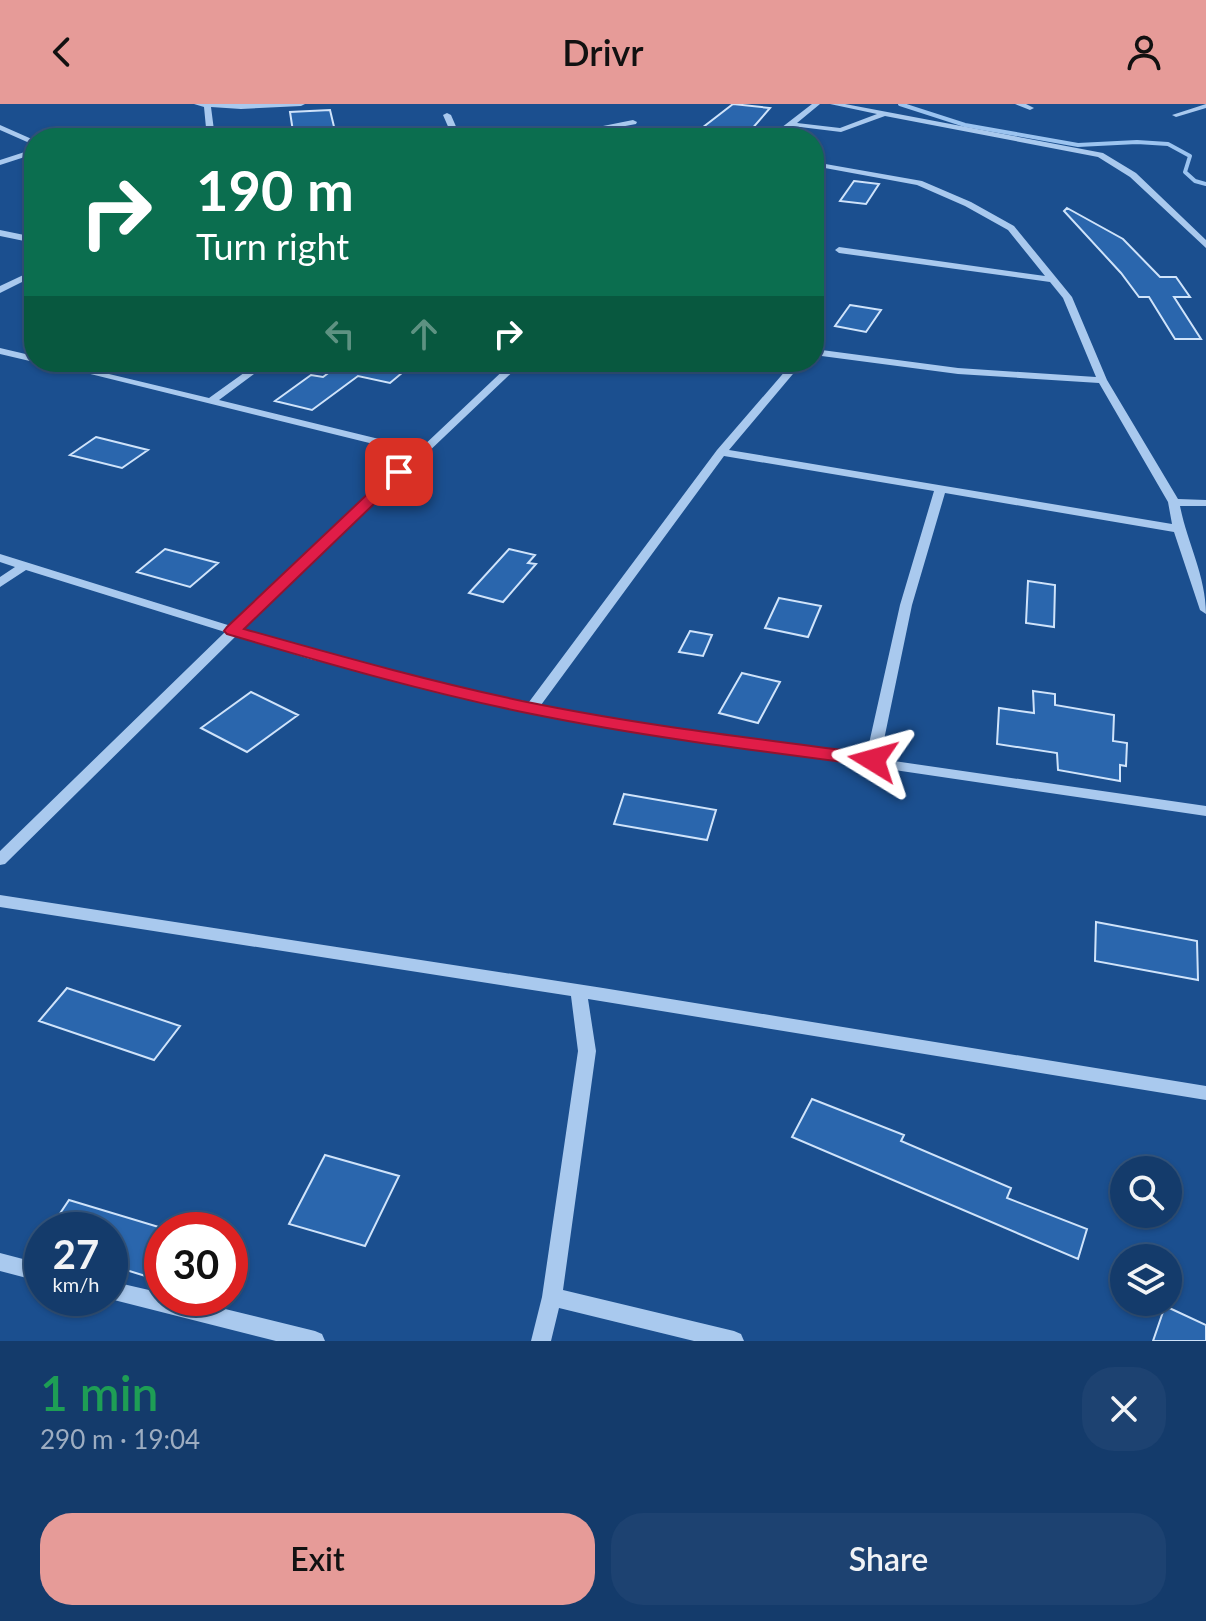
<!DOCTYPE html>
<meta charset="utf-8">
<style>
body{margin:0;font-family:Lato,sans-serif;background:#1d4271;color:#f1f3f6;height:100vh;display:flex;flex-direction:column;font-size:30px;white-space:nowrap}
*{box-sizing:border-box;margin:0}
p{font-size:26px;color:#9dadc1}
.icon{flex:none;width:44px;height:44px;fill:none;stroke:currentColor;stroke-width:2;stroke-linecap:round;stroke-linejoin:round}
.map{position:relative;height:1237px;overflow:hidden}
.panel{display:flex;flex-direction:column;background:#143b6b;flex:1}
.panel>*{flex:none}
.top-card{position:absolute;left:24px;top:24px;width:800px;height:244px;border-radius:32px;box-shadow:0 2px 6px #0004,0 0 0 2px #33557e;background:#0b6e4f;color:#fff;overflow:hidden}
.fabs{position:absolute;left:1110px;top:1052px;display:grid;gap:16px}
.fabs a{display:grid;place-items:center;width:72px;height:72px;border-radius:50%;background:#143b6b;box-shadow:0 2px 6px #0004,0 0 0 2px #33557e;font-size:40px}
.speed{position:absolute;left:24px;top:1108px;display:flex;gap:16px;font-size:40px;font-weight:700;text-align:center}
.speed>*{display:grid;place-content:center;width:104px;height:104px;border-radius:50%;background:#143b6b;box-shadow:0 2px 6px #0004,0 0 0 2px #33557e;line-height:1}
.speed small{font-size:20px;font-weight:400}
.speed .limit{border:12px solid #d22;background:#fff;color:#111}
.pin{position:absolute;display:grid;place-items:center;width:68px;height:68px;color:#fff;margin:-34px;border-radius:16px;box-shadow:0 4px 12px #0006}
.me{position:absolute;width:88px;margin:-44px;rotate:278deg;stroke-linejoin:round;filter:drop-shadow(0 0 6px #0008)}
.turn{display:flex;align-items:center;gap:28px;height:168px;padding:0 40px;font-size:36px}
.turn .icon{width:104px;height:104px;stroke-width:2.5}
.turn b{display:block;font-size:56px;line-height:68px}
.lanes{display:flex;align-items:center;height:76px;padding:0 40px;background:#0003;justify-content:center;gap:40px;direction:ltr}
.lanes .off{opacity:.35}
.round{display:grid;place-items:center;flex:none;width:84px;height:84px;border-radius:32px;background:#1d4271}
.head{display:flex;align-items:center;justify-content:space-between;height:136px;padding:0 40px}
h1{font-size:48px;font-weight:600;line-height:60px;color:#1e9e55}
.cta{display:flex;gap:16px;margin-top:auto;padding:16px 40px}
.cta a{flex:1;height:92px;border-radius:32px;background:#e69b98;color:#111;font-size:32px;font-weight:600;line-height:92px;text-align:center}
.cta a+a{background:#1d4271;color:#f1f3f6}
header{display:flex;justify-content:space-between;align-items:center;height:104px;padding:0 40px;background:#e69b98;color:#111;font-size:36px;font-weight:600}
.map>svg:first-child{display:block}
.lines{fill:none;stroke-linecap:round;stroke-linejoin:round}
.stream{stroke:#9cc4f0;stroke-width:4}
.building{fill:#2a66ad;stroke:#cfe3fa;stroke-width:2}
.minor{fill:#a9c9ee;fill-rule:evenodd}
.route{fill:#e11d48;stroke:#92132f;stroke-width:2}
</style>
<header><svg class="icon" aria-label="back" viewBox="0 0 24 24"><path d="M15 5l-7 7 7 7"/></svg>Drivr<svg class="icon" aria-label="person" viewBox="0 0 24 24"><circle cx="12" cy="8" r="4"/><path d="M4 21q1-7 8-7t8 7"/></svg></header>
<div class="map">
<svg width="1206" height="1237" viewBox="0 0 1206 1237">
<rect width="100%" height="100%" fill="#1b4f8f"/>
<g class="lines">
<path class="stream" d="M900 0 965 21 1078 41 1137 38 1168 40 1190 52 1185 68 1195 77 1206 80"/>
</g>
<path class="building" d="M733 0 770 4 744 34H689Z
M330 6 336 31 294 34 290 8Z
M854 77 879 80 866 100 840 97Z
M1067 104 1123 135 1160 173H1176L1190 193H1174L1201 235H1175L1149 193H1139L1121 169 1064 107Z
M850 201 881 206 866 228 835 222Z
M335 258H415L390 279 358 272 312 306 275 297 311 271 323 273 335 264Z
M96 333 148 346 122 364 70 351Z
M165 445 218 459 190 483 137 468Z
M509 445 535 451 528 459 536 460 503 498 469 489Z
M1028 477 1055 481 1054 523 1026 519Z
M779 494 821 502 808 533 765 524Z
M690 527 712 531 703 552 679 548Z
M742 569 780 578 758 619 719 609Z
M1033 587 1055 590V601L1114 611 1113 637 1127 639 1126 662 1120 661V677L1058 666 1057 649 997 640 999 604 1034 609Z
M251 588 298 611 247 648 201 624Z
M624 690 716 706 707 736 614 720Z
M1096 818 1197 837 1198 876 1095 857Z
M67 884 180 922 154 956 39 917Z
M812 995 904 1031 901 1037 1011 1084 1007 1094 1087 1125 1078 1155 792 1033Z
M325 1051 399 1072 365 1142 289 1120Z
M69 1096 162 1124V1158L152 1174 110 1161V1126H49Z
M1165 1202 1206 1221V1237H1153Z"/>
<g class="lines">
<path class="minor" d="M194 0H305L301 2 241 5 211 3 215 34H207L204 3Z
M812 0H820L797 19 840 24 877 10 830 0H845L1103 49 1136 69 1206 136V144L1130 73 1098 53 885 12 841 28 792 22 777 34H768Z
M1015 0H1026L1034 4 1030 6Z
M1206 0V4L1176 13 1172 11Z
M447 9 451 11 461 34H453L443 11Z
M633 16 637 18 636 20 588 29 486 34 490 32 588 25Z
M0 21 34 36V41L0 26Z
M34 45V50L0 61V56Z
M814 58 922 77 971 98 1014 122 1072 193 1107 276 1178 395 1206 396V402H1180C1187 438 1206 472 1206 510L1200 506 1174 428 945 389 912 501 880 655 1206 702V712L664 632 535 608 531 609 310 555 236 532 5 760 0 761V747L225 528 26 466 0 483V473L15 463 0 458V450L231 522 414 350 42 258H59L209 294 259 258H270L219 296 420 345 512 258H523L242 525C337 554 432 580 529 598L717 346 793 258H803L729 346 1172 420 1168 398 1099 279 958 270 814 251V245L958 264 1096 273 1063 194 1050 178 839 149 835 146 839 143 1045 172 1008 126 965 102 917 81 814 62ZM724 352 934 387 900 501 866 653 664 624 541 601Z
M0 126 34 133V139L0 132Z
M34 166V172L0 189V182Z
M0 244 34 252V258L0 250Z
M0 791 603 884 1206 982V996L588 895 596 947 563 1186 734 1227 741 1230 744 1237H694L559 1204 551 1237H531L542 1193 578 947 571 892 0 803Z
M0 1149 42 1160V1178L0 1167Z
M110 1177 162 1189V1194H180L315 1227 322 1230 325 1237H276L110 1195 107 1194H110Z"/>
</g>
<path class="route" d="M399 363 406 368 404 371 244 525C340 552 435 579 532 599 645 622 759 635 873 650L883 656 873 662C759 647 645 633 532 610 429 589 328 560 227 530L224 527 227 523 394 365Z"/>
</svg>
<div class="fabs">
<a><svg class="icon" aria-label="search" viewBox="0 0 24 24"><circle cx="10" cy="10" r="6"/><path d="M15 15l6 6"/></svg></a>
<a><svg class="icon" aria-label="layers" viewBox="0 0 24 24"><path d="M12 4l9 5-9 5-9-5zM3 14l9 5 9-5"/></svg></a>
</div>
<div class="speed"><div>27<small>km/h</small></div><div class="limit">30</div></div>
<div class="pin" style="left:399px;top:368px;background:#d93025"><svg class="icon" aria-label="arrive" viewBox="0 0 24 24"><path d="M6 21V4h12l-3 4 3 4H6"/></svg></div>
<svg class="me" style="left:873px;top:656px" viewBox="-20 -20 40 40"><path d="M0-17L14 15 0 8-14 15z" fill="#e11d48" stroke="#fff" stroke-width="4"/></svg>
<div class="top-card">
<div class="turn"><svg class="icon" aria-label="right" viewBox="0 0 24 24"><path d="M7 20v-9h11M14 6l5 5-5 5"/></svg><div><b>190 m</b>Turn right</div></div>
<div class="lanes"><svg class="icon off" aria-label="left" viewBox="0 0 24 24"><path d="M17 20v-9H6M10 6l-5 5 5 5"/></svg><svg class="icon off" aria-label="ahead" viewBox="0 0 24 24"><path d="M12 20V5M6 11l6-6 6 6"/></svg><svg class="icon" aria-label="right" viewBox="0 0 24 24"><path d="M7 20v-9h11M14 6l5 5-5 5"/></svg></div>
</div>
</div>
<section class="panel">
<div class="head"><div><h1>1 min</h1><p>290 m · 19:04</p></div><a class="round"><svg class="icon" aria-label="close" viewBox="0 0 24 24"><path d="M6 6l12 12M18 6L6 18"/></svg></a></div>
<div class="cta"><a>Exit</a><a>Share</a></div>
</section>
